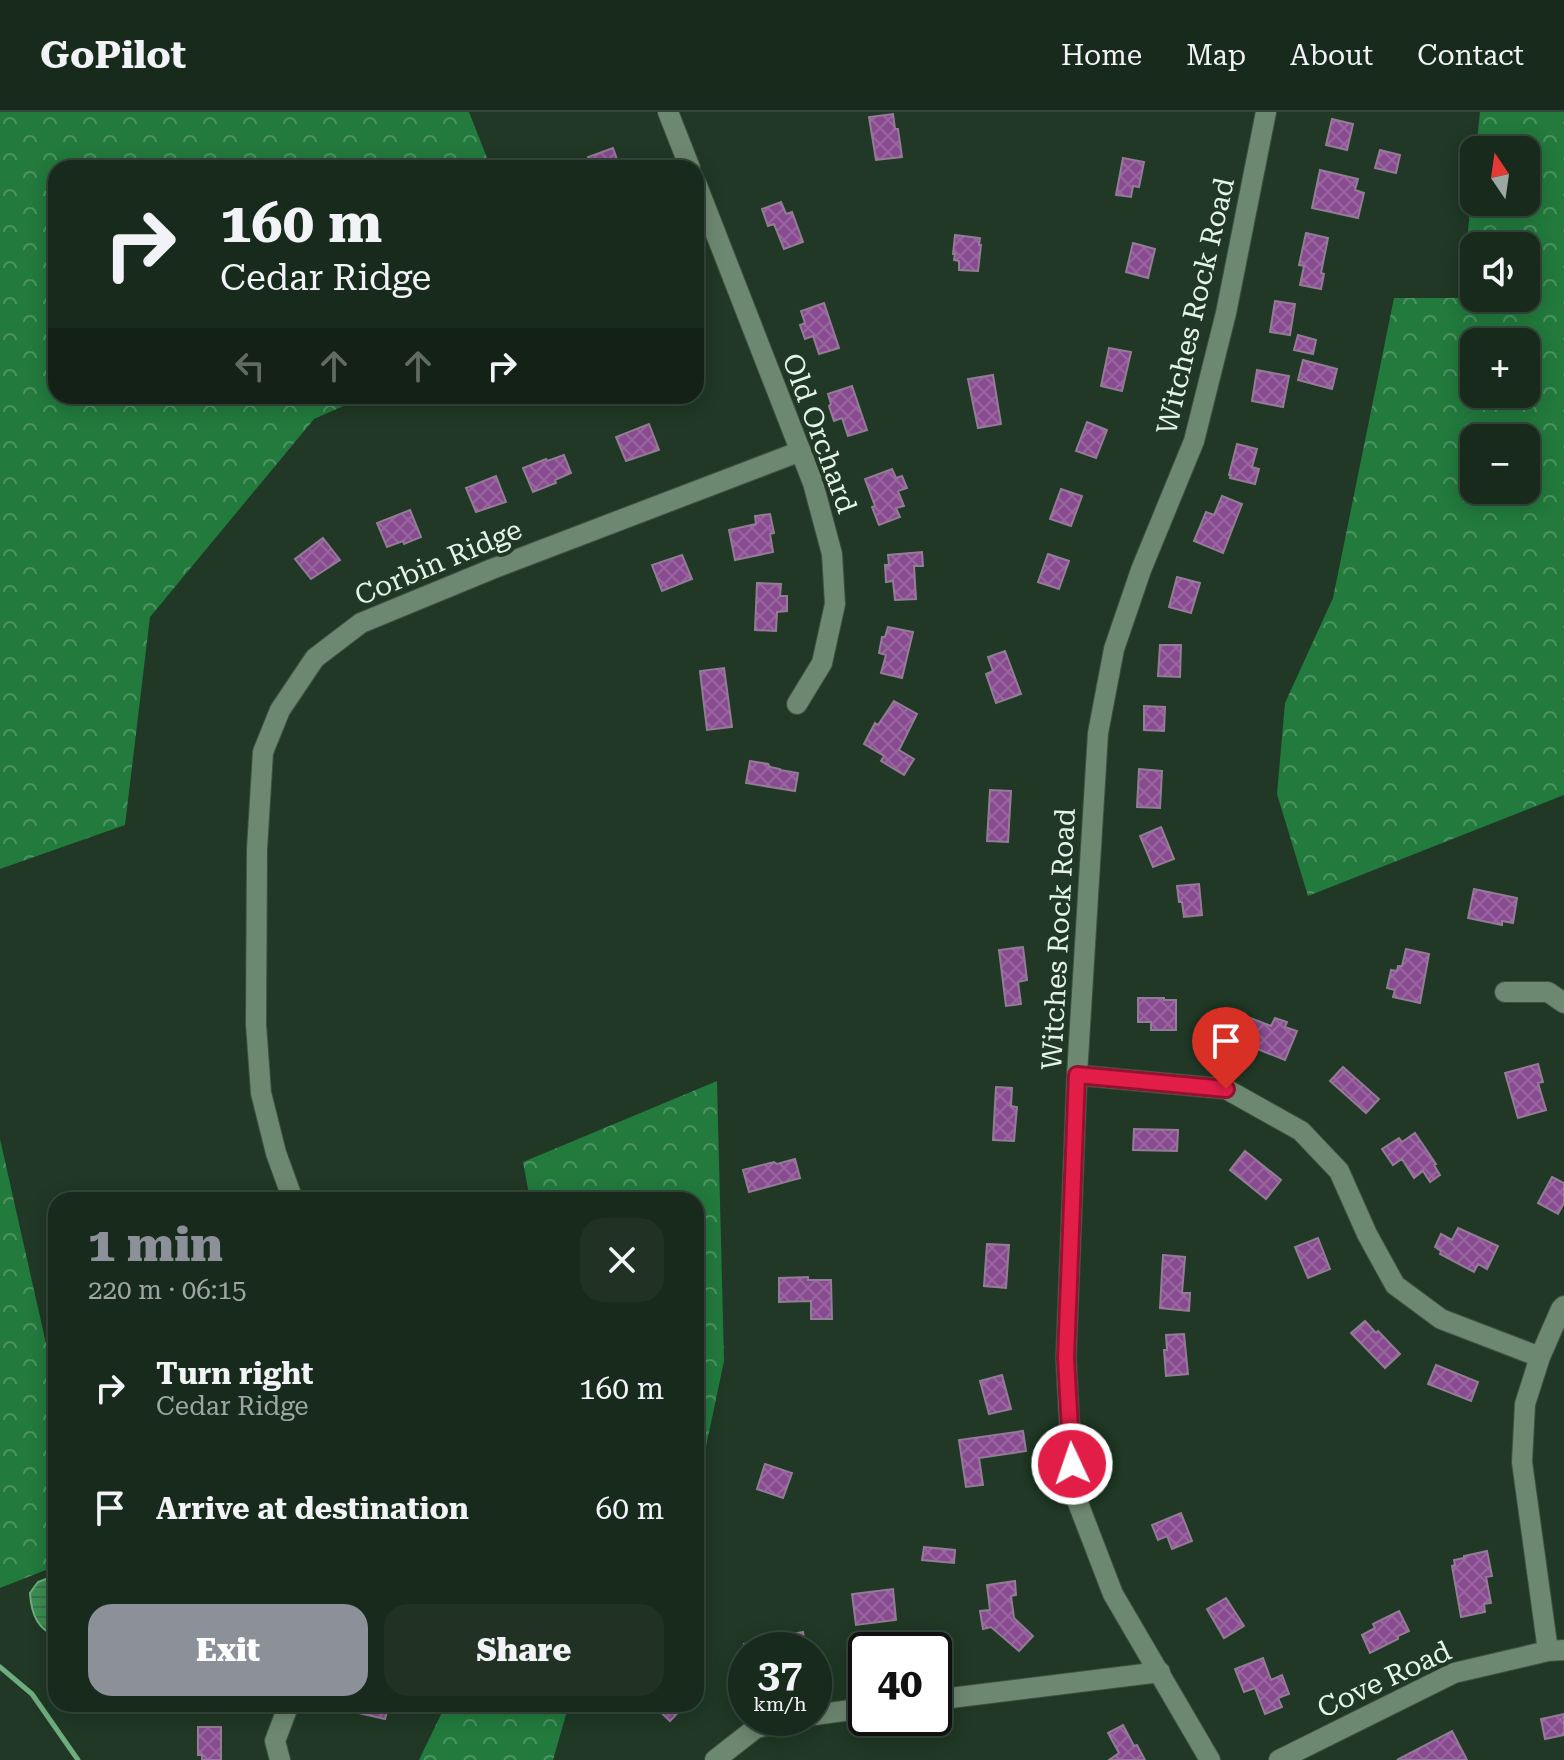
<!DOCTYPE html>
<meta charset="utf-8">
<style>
body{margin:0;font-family:"Roboto Serif",serif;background:#213225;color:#f1f3f6;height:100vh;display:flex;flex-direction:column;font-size:30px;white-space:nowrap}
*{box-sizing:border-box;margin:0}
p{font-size:26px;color:#9fa7a3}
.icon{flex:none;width:44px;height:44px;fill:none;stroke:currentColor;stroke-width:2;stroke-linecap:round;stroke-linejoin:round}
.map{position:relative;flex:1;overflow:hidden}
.sheet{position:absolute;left:48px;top:1080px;width:656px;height:520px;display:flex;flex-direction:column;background:#182a1c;border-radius:24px;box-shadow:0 4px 20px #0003,0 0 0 2px #36463b}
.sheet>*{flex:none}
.hud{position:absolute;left:48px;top:48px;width:656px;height:244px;border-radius:24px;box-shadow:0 4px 20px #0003,0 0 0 2px #36463b;background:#182a1c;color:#f1f3f6;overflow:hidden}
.needle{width:52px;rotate:347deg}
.fabs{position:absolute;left:1460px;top:24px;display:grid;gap:16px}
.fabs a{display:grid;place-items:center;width:80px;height:80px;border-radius:16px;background:#182a1c;box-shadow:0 4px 20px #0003,0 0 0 2px #36463b;font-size:40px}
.speed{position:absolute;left:728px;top:1520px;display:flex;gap:16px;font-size:40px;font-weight:700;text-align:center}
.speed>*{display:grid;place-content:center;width:104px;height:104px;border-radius:50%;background:#182a1c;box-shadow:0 4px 20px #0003,0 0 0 2px #36463b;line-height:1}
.speed small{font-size:20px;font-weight:400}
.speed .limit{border:4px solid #111;border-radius:12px;background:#fff;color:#111}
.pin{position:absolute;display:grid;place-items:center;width:68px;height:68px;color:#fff;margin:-82px -34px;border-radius:50% 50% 50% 0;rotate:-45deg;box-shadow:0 0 8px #0007}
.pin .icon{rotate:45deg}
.me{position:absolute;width:88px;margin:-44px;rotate:357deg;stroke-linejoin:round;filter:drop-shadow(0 0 6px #0008)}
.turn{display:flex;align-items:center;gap:28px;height:168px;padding:0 40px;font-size:36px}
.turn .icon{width:104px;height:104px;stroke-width:2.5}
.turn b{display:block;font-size:56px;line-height:68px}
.lanes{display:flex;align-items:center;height:76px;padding:0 40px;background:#0003;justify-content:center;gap:40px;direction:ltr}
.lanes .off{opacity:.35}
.round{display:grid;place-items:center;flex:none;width:84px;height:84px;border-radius:24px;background:#213225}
.summary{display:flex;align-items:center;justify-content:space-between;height:136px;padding:0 40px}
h1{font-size:48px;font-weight:800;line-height:60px;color:#8c9099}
.primary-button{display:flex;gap:16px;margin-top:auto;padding:16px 40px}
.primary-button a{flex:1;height:92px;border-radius:24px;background:#8c9099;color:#fff;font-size:32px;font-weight:800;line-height:92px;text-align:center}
.primary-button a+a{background:#213225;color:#f1f3f6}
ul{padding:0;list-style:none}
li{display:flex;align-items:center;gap:24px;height:120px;padding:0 40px}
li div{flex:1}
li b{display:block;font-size:30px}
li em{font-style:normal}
header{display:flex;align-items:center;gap:48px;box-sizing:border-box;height:112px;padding:0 40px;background:#182a1c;border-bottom:2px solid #36463b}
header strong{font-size:38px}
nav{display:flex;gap:44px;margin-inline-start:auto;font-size:28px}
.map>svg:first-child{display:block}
.forest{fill:url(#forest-crowns);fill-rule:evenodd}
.water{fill:url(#water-rules);stroke:#6ead7e;stroke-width:2}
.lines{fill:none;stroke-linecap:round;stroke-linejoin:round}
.stream{stroke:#6ead7e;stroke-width:5}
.building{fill:url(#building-cross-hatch);stroke:#937c95;stroke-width:2}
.minor-casing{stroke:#3d5242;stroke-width:22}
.minor{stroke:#6d8871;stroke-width:20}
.route-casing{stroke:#92132f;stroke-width:20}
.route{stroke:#e11d48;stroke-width:14}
.labels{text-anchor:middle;stroke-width:8;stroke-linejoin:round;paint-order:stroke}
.street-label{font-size:28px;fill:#e6f4e8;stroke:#203825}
</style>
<header>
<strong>GoPilot</strong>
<nav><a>Home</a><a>Map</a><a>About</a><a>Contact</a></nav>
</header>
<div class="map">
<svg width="1564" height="1648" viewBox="0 0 1564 1648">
<defs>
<pattern id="forest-crowns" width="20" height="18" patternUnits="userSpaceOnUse" patternTransform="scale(2)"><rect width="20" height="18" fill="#227a3d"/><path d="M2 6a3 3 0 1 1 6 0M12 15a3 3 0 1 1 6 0" fill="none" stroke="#4d9462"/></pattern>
<pattern id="water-rules" width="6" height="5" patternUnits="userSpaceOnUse" patternTransform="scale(2)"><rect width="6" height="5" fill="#3a8e51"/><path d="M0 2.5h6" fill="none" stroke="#3e724d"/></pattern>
<pattern id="building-cross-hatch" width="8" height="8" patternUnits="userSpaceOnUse" patternTransform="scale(2)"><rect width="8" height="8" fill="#884b8f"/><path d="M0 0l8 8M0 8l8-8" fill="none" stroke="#99669f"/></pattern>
</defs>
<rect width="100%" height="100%" fill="#203825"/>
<path class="forest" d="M0 0H469L491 56H56V284H366L314 307 150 505 125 713 0 757Z
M1480 0H1564V683L1308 784 1277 682 1285 591 1333 486 1394 186H1461L1474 60V90H1526V38H1476ZM1474 134H1526V186H1474ZM1474 230H1526V282H1474ZM1474 326H1526V378H1474Z
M717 969 724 1249 704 1344 696 1463V1088H530L523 1050Z
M0 1027 56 1276V1454L0 1476Z
M446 1592H569L553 1648H419Z"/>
<path class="water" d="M56 1463V1523C36 1518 31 1499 30 1481L38 1470Z"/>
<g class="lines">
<path class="stream" d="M0 1555 32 1582 78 1648"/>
</g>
<path class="building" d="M893 2 895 17H898L902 45 876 48 869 5Z
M1332 7 1353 12 1347 38 1326 33Z
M613 36 620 56H592L588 45Z
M1380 38 1400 43 1396 61 1375 56Z
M1123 46 1144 50 1139 75 1133 74 1131 85 1116 83Z
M1320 58 1358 67 1355 78 1364 81 1358 106 1312 96Z
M781 90 786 102 792 100 803 130 784 137 774 112 768 114 762 97Z
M1306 121 1328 126 1321 161 1324 162 1321 177 1300 173 1304 154 1299 153Z
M955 123 980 126 979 133H981L978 159 959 158V149L954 148 955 142H953Z
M1133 131 1155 137 1148 166 1126 160Z
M1275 189 1295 192 1290 223 1270 220Z
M824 191 839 236 819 242 813 224 805 227 800 213 805 211 801 199Z
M1298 223 1316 228 1313 242 1294 238Z
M1109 236 1131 240 1122 279 1101 274Z
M1303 248 1337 257 1332 277 1298 268Z
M1257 258 1289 264 1283 295 1252 289Z
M993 263 1001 312 978 316 968 267Z
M852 274 867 318 848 324 842 306 834 309 829 294 831 292 828 282Z
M1087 310 1107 318 1096 346 1076 339Z
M649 312 659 338 626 349 616 325Z
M1237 332 1257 337 1252 355 1259 357 1255 372 1230 366 1231 363H1229Z
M564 343 571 361 555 368 556 371 533 380 523 356 546 347 547 349Z
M892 357 896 366 902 364 907 376 898 379 904 394 896 396 900 405 879 413 872 395 875 394 865 367Z
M496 364 506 390 476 400 466 376Z
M1061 377 1082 384 1071 414 1050 407Z
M1222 384 1242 392 1223 441 1194 429 1206 400 1214 403Z
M410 398 421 425 404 432 403 429 387 435 377 411Z
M770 402 774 421 770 422 773 440 735 448 729 418 756 412 755 404Z
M323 426 340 448 311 467 295 447Z
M922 440 923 454H914L916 487 895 488 893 469 886 470 885 453H889L888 443Z
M1048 442 1069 449 1059 477 1038 470Z
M682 443 692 467 662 479 652 453Z
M1177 465 1200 471 1191 501 1169 495Z
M757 471 781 472 780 484H787V499L777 500 776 519 755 518Z
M888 515 913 520 902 566 881 561 886 543 879 541 882 525H885Z
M1160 533H1181L1180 565 1158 564Z
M1005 539 1021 582 996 591 986 562 993 559 988 545Z
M724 556 732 615 707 618 700 559Z
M894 589 917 602 899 638 914 647 904 663 881 649 884 644 864 632 875 611 878 613Z
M1144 594 1165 595 1164 619 1144 618Z
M750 649 768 652 770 655 780 657V658L798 661 795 679 746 671Z
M1139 657 1162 659 1160 696 1137 695Z
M990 678 1011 679 1008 730 987 729Z
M1161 715 1174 747 1153 755 1140 724Z
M1199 772 1202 803 1184 805 1182 790H1179L1177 774Z
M1474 777 1517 786 1513 811 1502 809V813L1468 806Z
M1023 835 1027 868 1018 870 1021 892 1006 894 999 838Z
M1406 837 1429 842 1420 891 1393 885 1395 878 1387 876 1391 858 1397 859 1398 854H1402Z
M1138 886H1164V888H1176V918H1151V910H1138Z
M1240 902 1271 914 1275 906 1287 910 1285 915 1297 919 1285 948 1250 934 1251 931 1231 923Z
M1538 952 1543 970 1538 971 1546 998 1518 1006 1505 961Z
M1343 955 1379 987 1366 1001 1330 969Z
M996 975 1012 976 1011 994 1017 995 1014 1029 993 1028Z
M1134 1017 1178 1018 1177 1039 1133 1038Z
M1415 1021 1436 1052 1434 1053 1440 1063 1430 1070 1423 1059 1414 1066 1402 1047 1393 1053 1382 1037 1399 1026 1402 1030Z
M1245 1039 1281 1068 1266 1087 1230 1058Z
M795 1047 800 1066 749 1080 743 1058 774 1050 777 1052Z
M1552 1065 1564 1071V1091L1558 1102 1538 1091Z
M1458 1116 1498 1134 1487 1157 1478 1152 1474 1160 1440 1142 1441 1139 1435 1135 1441 1122 1452 1128Z
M1318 1126 1330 1157 1308 1166 1295 1135Z
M987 1132 1009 1133 1006 1176 984 1174Z
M1163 1143 1185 1145 1182 1181H1190L1189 1199 1160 1196Z
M808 1165V1168H831L832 1207H811V1189L779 1190V1166Z
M1365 1209 1376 1221 1378 1219 1400 1242 1385 1256 1351 1221Z
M1184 1222 1188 1262 1166 1264 1164 1238H1167L1166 1223Z
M1436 1253 1478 1270 1471 1289 1428 1272Z
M1002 1263 1011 1297 989 1302 980 1269Z
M1023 1319 1026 1339 979 1346 983 1373 966 1375 959 1328Z
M765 1352 792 1361 783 1386 757 1377Z
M1181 1401 1192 1429 1172 1437 1167 1424 1158 1428 1152 1413Z
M924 1435 955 1438 954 1451 922 1448Z
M1487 1439 1492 1464 1486 1465 1491 1491 1484 1492 1485 1500 1461 1505 1452 1454 1455 1453 1454 1448 1464 1446V1444Z
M1015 1469 1016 1483 1011 1484 1014 1506 1033 1524 1019 1539 991 1515 983 1517 980 1499 990 1498 987 1473Z
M893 1477 896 1508 856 1513 852 1482Z
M1226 1486 1244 1514 1224 1526 1207 1497Z
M1399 1499 1409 1519 1398 1524V1527L1370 1541 1362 1523 1375 1516 1373 1512Z
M803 1520 806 1538H745L744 1532Z
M1263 1546 1271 1568 1282 1563 1289 1582 1278 1586 1282 1595 1265 1602 1255 1576 1244 1580 1235 1557Z
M342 1592H389L385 1607 341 1597Z
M652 1592H686L670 1609Z
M1564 1602V1623L1545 1627 1541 1607Z
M1123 1613 1134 1634 1137 1633 1145 1648H1109L1119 1641 1108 1621Z
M198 1615H221V1648H202V1643H198Z
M1452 1619 1467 1648H1397Z"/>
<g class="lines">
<g class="minor-casing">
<path id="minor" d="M668 0 690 56
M696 71 813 371 832 442 835 492 822 551 797 592
M1505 880H1548L1564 891
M1077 963 1226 977 1301 1019 1339 1059 1367 1122 1395 1173 1441 1207 1540 1245
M293 1088 276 1041 261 981 256 912 257 737 263 640 280 598 315 546 361 511 492 457 801 339
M1548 1539 1522 1350 1525 1292 1540 1245 1561 1197 1564 1194
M934 1588 1160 1560
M814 1603 866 1596
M280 1648 275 1629 289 1592
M715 1648 756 1616 799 1606
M1210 1648 1113 1482 1073 1378 1066 1246 1077 963 1098 621 1114 537 1141 458 1194 329 1226 201 1266 0
M1279 1648 1454 1561 1548 1539 1564 1538"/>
</g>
<use href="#minor" class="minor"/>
</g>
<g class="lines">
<g class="route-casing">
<path id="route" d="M1072 1352 1066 1246 1077 963 1226 977"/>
</g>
<use href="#route" class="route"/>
</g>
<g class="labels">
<g class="street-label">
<text transform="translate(1195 194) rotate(-77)" y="10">Witches Rock Road</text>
<text transform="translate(820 321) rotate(70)" y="10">Old Orchard</text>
<text transform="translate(438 450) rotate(-23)" y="10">Corbin Ridge</text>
<text transform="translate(1058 827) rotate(-87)" y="10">Witches Rock Road</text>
<text transform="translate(1384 1567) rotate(-25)" y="10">Cove Road</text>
</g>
</g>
</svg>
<div class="fabs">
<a><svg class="needle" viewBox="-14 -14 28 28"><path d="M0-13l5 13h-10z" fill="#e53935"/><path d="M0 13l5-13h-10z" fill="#9fa7a3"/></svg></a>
<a><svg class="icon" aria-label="sound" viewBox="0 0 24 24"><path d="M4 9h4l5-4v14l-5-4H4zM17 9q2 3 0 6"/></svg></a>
<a>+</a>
<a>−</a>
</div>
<div class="speed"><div>37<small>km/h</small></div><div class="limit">40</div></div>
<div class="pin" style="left:1226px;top:977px;background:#d93025"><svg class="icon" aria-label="arrive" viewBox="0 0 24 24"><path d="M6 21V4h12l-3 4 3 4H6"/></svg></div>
<svg class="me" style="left:1072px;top:1352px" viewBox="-20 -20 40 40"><circle r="17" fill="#e11d48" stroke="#fff" stroke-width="3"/><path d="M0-11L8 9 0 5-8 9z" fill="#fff"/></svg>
<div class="hud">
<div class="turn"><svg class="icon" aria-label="right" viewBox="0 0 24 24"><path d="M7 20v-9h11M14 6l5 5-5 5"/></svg><div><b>160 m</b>Cedar Ridge</div></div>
<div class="lanes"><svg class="icon off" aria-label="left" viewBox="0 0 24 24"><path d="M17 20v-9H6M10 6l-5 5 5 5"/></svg><svg class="icon off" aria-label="ahead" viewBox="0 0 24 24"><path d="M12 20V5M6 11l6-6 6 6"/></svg><svg class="icon off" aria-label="ahead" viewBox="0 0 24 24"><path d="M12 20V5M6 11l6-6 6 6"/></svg><svg class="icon" aria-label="right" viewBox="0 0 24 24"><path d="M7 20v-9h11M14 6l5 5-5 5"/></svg></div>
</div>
<section class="sheet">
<div class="summary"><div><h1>1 min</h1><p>220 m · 06:15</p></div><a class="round"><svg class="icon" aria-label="close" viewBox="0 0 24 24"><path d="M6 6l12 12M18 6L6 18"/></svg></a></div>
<ul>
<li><svg class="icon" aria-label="right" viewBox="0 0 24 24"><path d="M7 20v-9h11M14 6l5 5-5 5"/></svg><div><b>Turn right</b><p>Cedar Ridge</p></div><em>160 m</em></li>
<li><svg class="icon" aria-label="arrive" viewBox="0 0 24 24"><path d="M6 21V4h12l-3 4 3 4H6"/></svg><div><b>Arrive at destination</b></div><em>60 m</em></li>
</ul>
<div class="primary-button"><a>Exit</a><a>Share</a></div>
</section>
</div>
